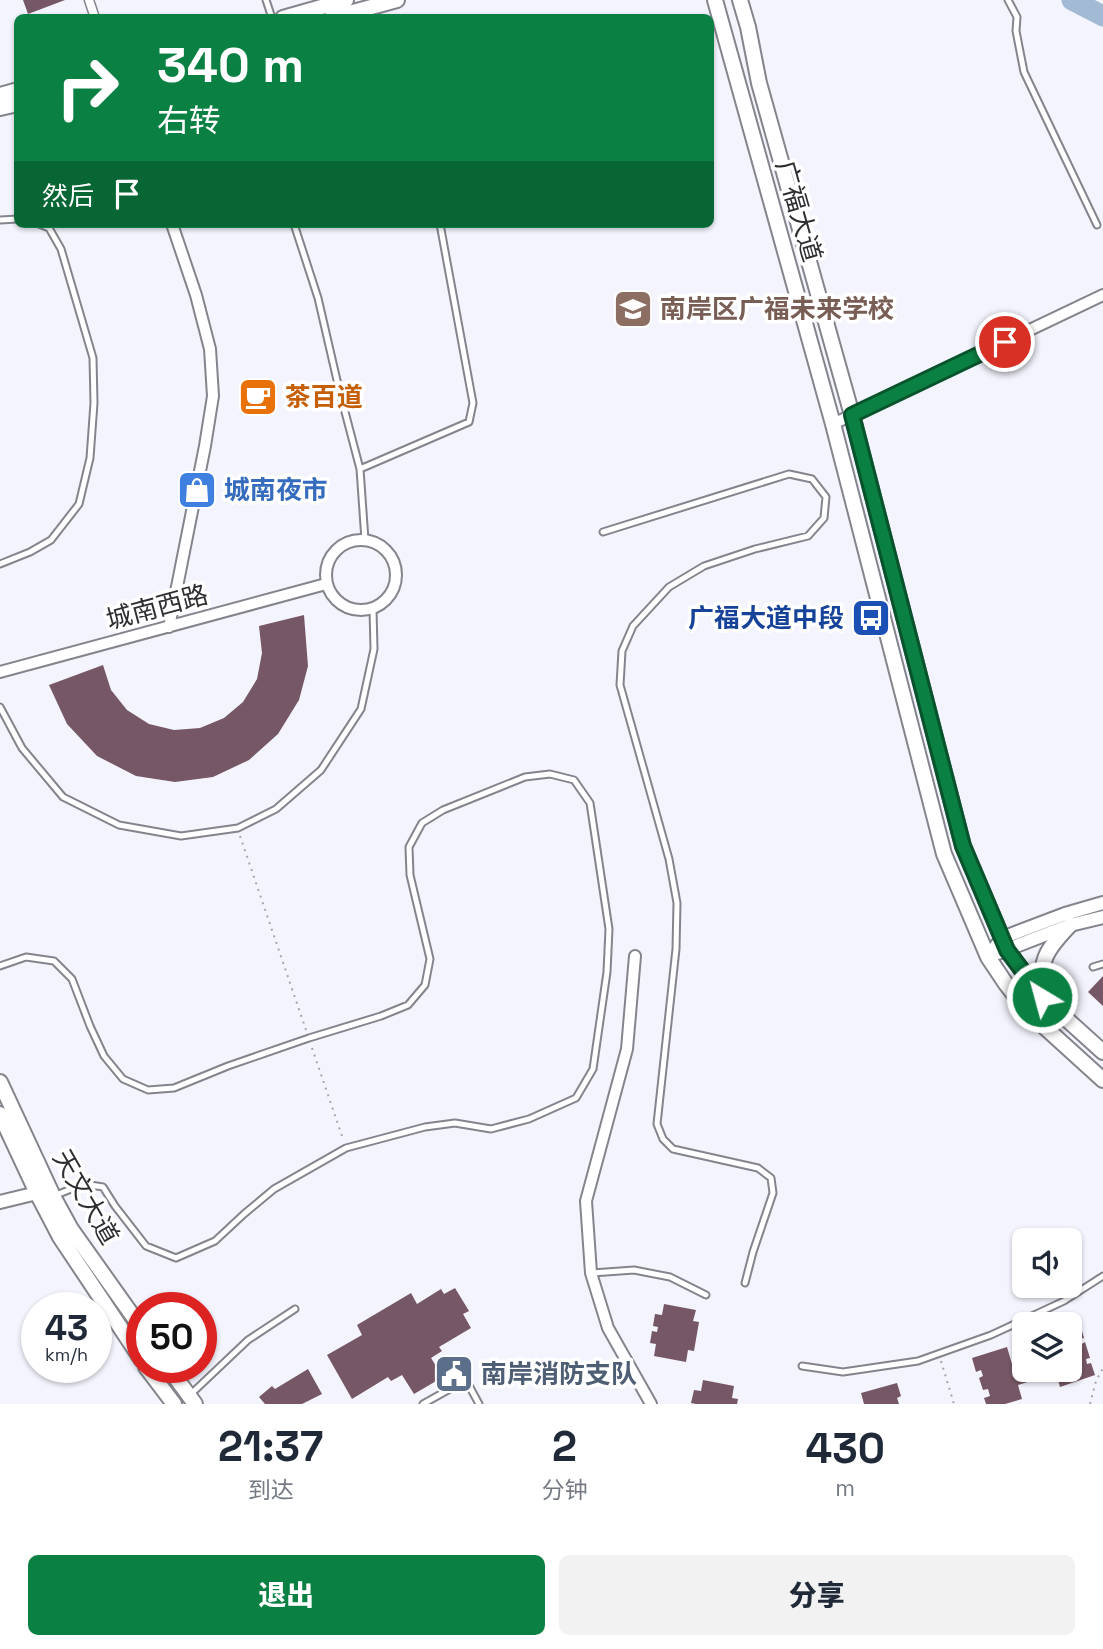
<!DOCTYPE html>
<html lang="zh">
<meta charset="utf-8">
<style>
body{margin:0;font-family:"Space Grotesk","Noto Sans SC",sans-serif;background:#f2f2f3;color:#1f2937;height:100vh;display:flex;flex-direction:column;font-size:26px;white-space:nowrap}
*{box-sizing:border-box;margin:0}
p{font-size:23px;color:#747a83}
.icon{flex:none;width:38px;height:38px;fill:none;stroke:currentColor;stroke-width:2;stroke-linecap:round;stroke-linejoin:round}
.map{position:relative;height:1404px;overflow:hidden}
.details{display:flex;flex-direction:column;background:#fff;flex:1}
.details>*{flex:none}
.guide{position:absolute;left:14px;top:14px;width:700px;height:214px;border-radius:10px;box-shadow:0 2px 5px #0004;background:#0b8043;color:#fff;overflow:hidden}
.fabs{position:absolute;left:1012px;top:1228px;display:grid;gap:14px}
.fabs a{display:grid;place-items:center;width:70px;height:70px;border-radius:10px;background:#fff;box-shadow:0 2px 5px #0004;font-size:35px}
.speed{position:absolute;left:21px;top:1292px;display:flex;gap:14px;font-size:35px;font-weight:700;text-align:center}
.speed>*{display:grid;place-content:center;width:91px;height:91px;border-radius:50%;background:#fff;box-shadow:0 2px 5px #0004;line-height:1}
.speed small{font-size:18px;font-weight:400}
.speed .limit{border:10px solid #d22;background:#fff;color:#111}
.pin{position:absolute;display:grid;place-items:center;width:60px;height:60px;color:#fff;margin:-30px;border:4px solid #fff;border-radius:50%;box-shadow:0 2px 7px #0007}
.me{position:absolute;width:77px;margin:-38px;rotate:323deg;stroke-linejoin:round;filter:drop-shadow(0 0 5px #0008)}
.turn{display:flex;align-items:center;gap:24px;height:147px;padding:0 28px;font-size:32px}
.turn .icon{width:91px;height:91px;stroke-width:2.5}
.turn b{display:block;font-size:49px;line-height:60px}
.then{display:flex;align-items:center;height:66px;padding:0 28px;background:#0003;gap:14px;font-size:26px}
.eta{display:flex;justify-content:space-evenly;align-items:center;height:119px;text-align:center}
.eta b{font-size:42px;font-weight:800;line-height:49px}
.cta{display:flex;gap:14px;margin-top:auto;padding:14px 28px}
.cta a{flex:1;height:80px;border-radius:10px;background:#0b8043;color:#fff;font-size:28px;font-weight:800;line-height:80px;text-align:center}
.cta a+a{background:#f2f2f3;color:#1f2937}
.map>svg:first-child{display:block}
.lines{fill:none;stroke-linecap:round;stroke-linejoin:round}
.river{stroke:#a3bad4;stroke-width:21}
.building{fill:#765765}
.service-casing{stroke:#84848d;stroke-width:9}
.pedestrian-casing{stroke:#84848d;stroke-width:11}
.minor-casing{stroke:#84848d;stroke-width:14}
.tertiary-casing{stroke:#84848d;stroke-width:16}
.secondary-casing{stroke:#84848d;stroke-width:18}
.path{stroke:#a7a6ae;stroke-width:2;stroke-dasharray:2 5;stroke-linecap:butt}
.service{stroke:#fff;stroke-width:5}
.pedestrian{stroke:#fff;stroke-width:8}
.minor{stroke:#fff;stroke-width:10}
.tertiary{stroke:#fff;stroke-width:12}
.secondary{stroke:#fff;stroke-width:14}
.route-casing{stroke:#07532c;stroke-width:18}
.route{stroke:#0b8043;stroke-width:12}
.labels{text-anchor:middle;stroke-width:7;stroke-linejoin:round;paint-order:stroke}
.street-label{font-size:26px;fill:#2e2d31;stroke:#fff}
.education-label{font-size:26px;font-weight:bold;fill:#785e54;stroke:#fff;text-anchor:start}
.food-label{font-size:26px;font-weight:bold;fill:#c56008;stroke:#fff;text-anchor:start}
.shop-label{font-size:26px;font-weight:bold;fill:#366cbe;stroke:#fff;text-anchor:start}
.transit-label{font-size:26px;font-weight:bold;fill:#164399;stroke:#fff;text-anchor:end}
.service-label{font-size:26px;font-weight:bold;fill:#4e5e75;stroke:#fff;text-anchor:start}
</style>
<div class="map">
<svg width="1103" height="1404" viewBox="0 0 1103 1404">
<rect width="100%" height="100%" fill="#f4f4fe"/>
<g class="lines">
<path class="river" d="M1072 0 1103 16"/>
</g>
<path class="building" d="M23 0H65L28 14Z
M304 615 308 666 299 700 278 734 249 760 213 777 175 782 136 776 97 756 67 724 49 685 103 665 111 690 127 710 149 724 174 730 200 728 224 718 243 702 257 679 262 653 259 626Z
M1103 976V1006L1088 992Z
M455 1288 469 1311 463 1314 471 1328 439 1347 442 1351 431 1358 443 1377 414 1394 402 1375 391 1381 388 1377 352 1399 327 1355 362 1335 357 1325 411 1293 417 1304 441 1289 444 1294Z
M664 1304 696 1310 693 1321 699 1322 694 1351 688 1350 686 1362 654 1356 656 1344 650 1343 652 1331 657 1332 658 1327 653 1326 655 1314 662 1315Z
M1080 1324 1084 1338 1080 1339 1082 1344 1085 1342 1090 1358 1086 1359 1087 1364 1091 1363 1095 1375 1060 1387 1056 1373 1018 1385 1022 1399 1005 1404H986L984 1398 990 1396 988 1389 983 1390 979 1378 983 1376 981 1370 976 1372 972 1358 1007 1347 1012 1364 1024 1360V1370H1069V1328Z
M308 1369 322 1394 302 1404H265L259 1397 272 1386 275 1389Z
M703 1380 734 1386 732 1398 738 1399 737 1404H696L691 1403 694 1390 701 1391Z
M897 1383 901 1396 897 1398 899 1404H864L861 1393Z"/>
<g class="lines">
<g class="service-casing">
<path id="service" d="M266 0 272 18
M1008 0 1017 17 1016 31 1024 72 1097 225
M0 220 18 219
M294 224 318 298 339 389 360 469 365 540
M360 469 469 422 473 403 440 224
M603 532 789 474 812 479 826 497 824 518 808 536 755 549 704 566 669 587 633 626 622 651 620 685 669 859 677 903 676 949 657 1124 663 1139 673 1149 758 1168 771 1178 773 1193 753 1252 745 1283
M0 564 30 552 51 540 79 504 90 458 94 403 93 358 61 249 49 228 39 224
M0 707 22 748 63 797 119 825 181 836 238 828 276 809 321 770 361 709 374 649 373 609
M0 966 26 957 54 961 72 979 90 1026 104 1056 123 1079 148 1090 174 1088 228 1066 309 1038 381 1016 408 1005 425 985 430 959 410 875 409 847 422 823 443 810 525 777 550 774 574 780 590 803 609 929 607 972 593 1069 576 1098 529 1119 491 1129 455 1123 425 1127 346 1148 274 1189 244 1214 215 1241 176 1258 146 1246 115 1206 103 1187 84 1184 56 1195
M1093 967 1103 964
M592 1273 634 1270 670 1277 706 1295
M802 1366 843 1372 918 1361 991 1335 1064 1301 1103 1276
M191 1394 248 1340 295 1309
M423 1404 466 1380 479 1404"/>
</g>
<g class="pedestrian-casing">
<path id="pedestrian" d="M89 0 95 18"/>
</g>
<g class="minor-casing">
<path id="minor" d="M833 424 1103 295
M326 575a35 35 0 1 1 70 0a35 35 0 1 1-70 0Z
M169 627 205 446 213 396 210 349 196 295 172 224
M0 672 326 584
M635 956 627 1049 586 1201 591 1273 608 1328 651 1404"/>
</g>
<g class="tertiary-casing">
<path id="tertiary" d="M998 953 1070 925 1103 917
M988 957 1002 938 1065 914 1103 903
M0 1202 37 1193"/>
</g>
<g class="secondary-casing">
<path id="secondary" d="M715 0 833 424 944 854 988 957 1006 984 1027 1011 1103 1080
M740 0 748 27 759 83 852 415 963 846 1007 950 1042 997 1103 1052
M283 18 346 0
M331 18 397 0
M0 95 18 90
M0 108 18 104
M1042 997C1040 960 1044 952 1070 925
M0 1082 53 1196 71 1229 142 1329
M0 1114 37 1193 60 1237 142 1360
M146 1367 174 1404
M168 1367 195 1404"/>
</g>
<path class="path" d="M240 836 306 1030
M312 1048 343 1139
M941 1361 954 1404
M1090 1404 1096 1381 1103 1368"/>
<use href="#service" class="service"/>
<use href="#pedestrian" class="pedestrian"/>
<use href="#minor" class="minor"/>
<use href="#tertiary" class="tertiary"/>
<use href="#secondary" class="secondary"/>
</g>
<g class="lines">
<g class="route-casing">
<path id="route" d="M1005 342 852 415 963 846 1007 950 1042 997"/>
</g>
<use href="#route" class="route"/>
</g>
<defs>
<g id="school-square" transform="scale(2.0125)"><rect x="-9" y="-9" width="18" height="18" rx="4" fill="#8d6e63" stroke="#fff"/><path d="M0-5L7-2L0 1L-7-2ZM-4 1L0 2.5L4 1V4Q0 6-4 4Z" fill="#fff"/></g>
<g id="cafe-square" transform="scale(2.0125)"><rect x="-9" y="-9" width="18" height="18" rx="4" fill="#e8710a" stroke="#fff"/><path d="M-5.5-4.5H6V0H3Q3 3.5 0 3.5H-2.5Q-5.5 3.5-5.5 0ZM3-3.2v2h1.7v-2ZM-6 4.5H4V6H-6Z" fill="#fff"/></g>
<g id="shop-square" transform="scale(2.0125)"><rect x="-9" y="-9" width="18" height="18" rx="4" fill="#3f7fe0" stroke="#fff"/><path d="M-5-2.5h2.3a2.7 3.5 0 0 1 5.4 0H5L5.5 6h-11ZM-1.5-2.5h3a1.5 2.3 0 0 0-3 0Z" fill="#fff"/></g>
<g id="bus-square" transform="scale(2.0125)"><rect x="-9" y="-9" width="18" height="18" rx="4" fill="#1a4fb4" stroke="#fff"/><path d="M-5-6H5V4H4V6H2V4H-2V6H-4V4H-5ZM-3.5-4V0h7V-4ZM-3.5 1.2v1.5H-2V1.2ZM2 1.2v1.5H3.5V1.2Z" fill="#fff"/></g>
<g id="civic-square" transform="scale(2.0125)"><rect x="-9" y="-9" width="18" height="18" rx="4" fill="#5c6f8a" stroke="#fff"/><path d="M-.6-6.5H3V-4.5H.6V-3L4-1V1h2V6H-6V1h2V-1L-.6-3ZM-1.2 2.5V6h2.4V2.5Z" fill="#fff"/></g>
</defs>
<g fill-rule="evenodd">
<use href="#school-square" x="633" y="309"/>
<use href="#cafe-square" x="258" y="397"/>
<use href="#shop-square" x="197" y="490"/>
<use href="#bus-square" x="871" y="618"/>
<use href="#civic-square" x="454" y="1374"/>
</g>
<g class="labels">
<g class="street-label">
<text transform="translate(799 211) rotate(74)" y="9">广福大道</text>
<text transform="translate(157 607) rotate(-15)" y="9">城南西路</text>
<text transform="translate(86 1197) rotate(60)" y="9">天文大道</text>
</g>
<g class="education-label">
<text x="660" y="318">南岸区广福未来学校</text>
</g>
<g class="food-label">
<text x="285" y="406">茶百道</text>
</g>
<g class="shop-label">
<text x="224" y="499">城南夜市</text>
</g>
<g class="transit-label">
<text x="844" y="627">广福大道中段</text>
</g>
<g class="service-label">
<text x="481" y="1383">南岸消防支队</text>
</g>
</g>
</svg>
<div class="fabs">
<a><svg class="icon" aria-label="sound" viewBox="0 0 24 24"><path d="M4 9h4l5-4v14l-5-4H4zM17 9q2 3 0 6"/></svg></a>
<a><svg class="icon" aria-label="layers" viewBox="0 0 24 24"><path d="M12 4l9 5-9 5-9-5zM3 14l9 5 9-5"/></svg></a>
</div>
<div class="speed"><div>43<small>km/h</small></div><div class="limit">50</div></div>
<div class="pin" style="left:1005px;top:342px;background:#d93025"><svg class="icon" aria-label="arrive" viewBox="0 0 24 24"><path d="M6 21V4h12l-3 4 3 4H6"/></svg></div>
<svg class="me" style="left:1042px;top:997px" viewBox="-20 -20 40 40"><circle r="17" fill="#0b8043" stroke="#fff" stroke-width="3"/><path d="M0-11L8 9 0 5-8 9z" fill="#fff"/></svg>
<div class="guide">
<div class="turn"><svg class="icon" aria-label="right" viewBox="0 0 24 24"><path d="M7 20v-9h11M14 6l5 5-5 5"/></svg><div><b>340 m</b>右转</div></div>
<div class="then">然后<svg class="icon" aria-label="arrive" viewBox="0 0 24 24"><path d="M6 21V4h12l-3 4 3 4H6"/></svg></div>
</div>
</div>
<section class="details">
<div class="eta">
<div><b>21:37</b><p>到达</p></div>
<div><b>2</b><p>分钟</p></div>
<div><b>430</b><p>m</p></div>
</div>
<div class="cta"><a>退出</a><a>分享</a></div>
</section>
